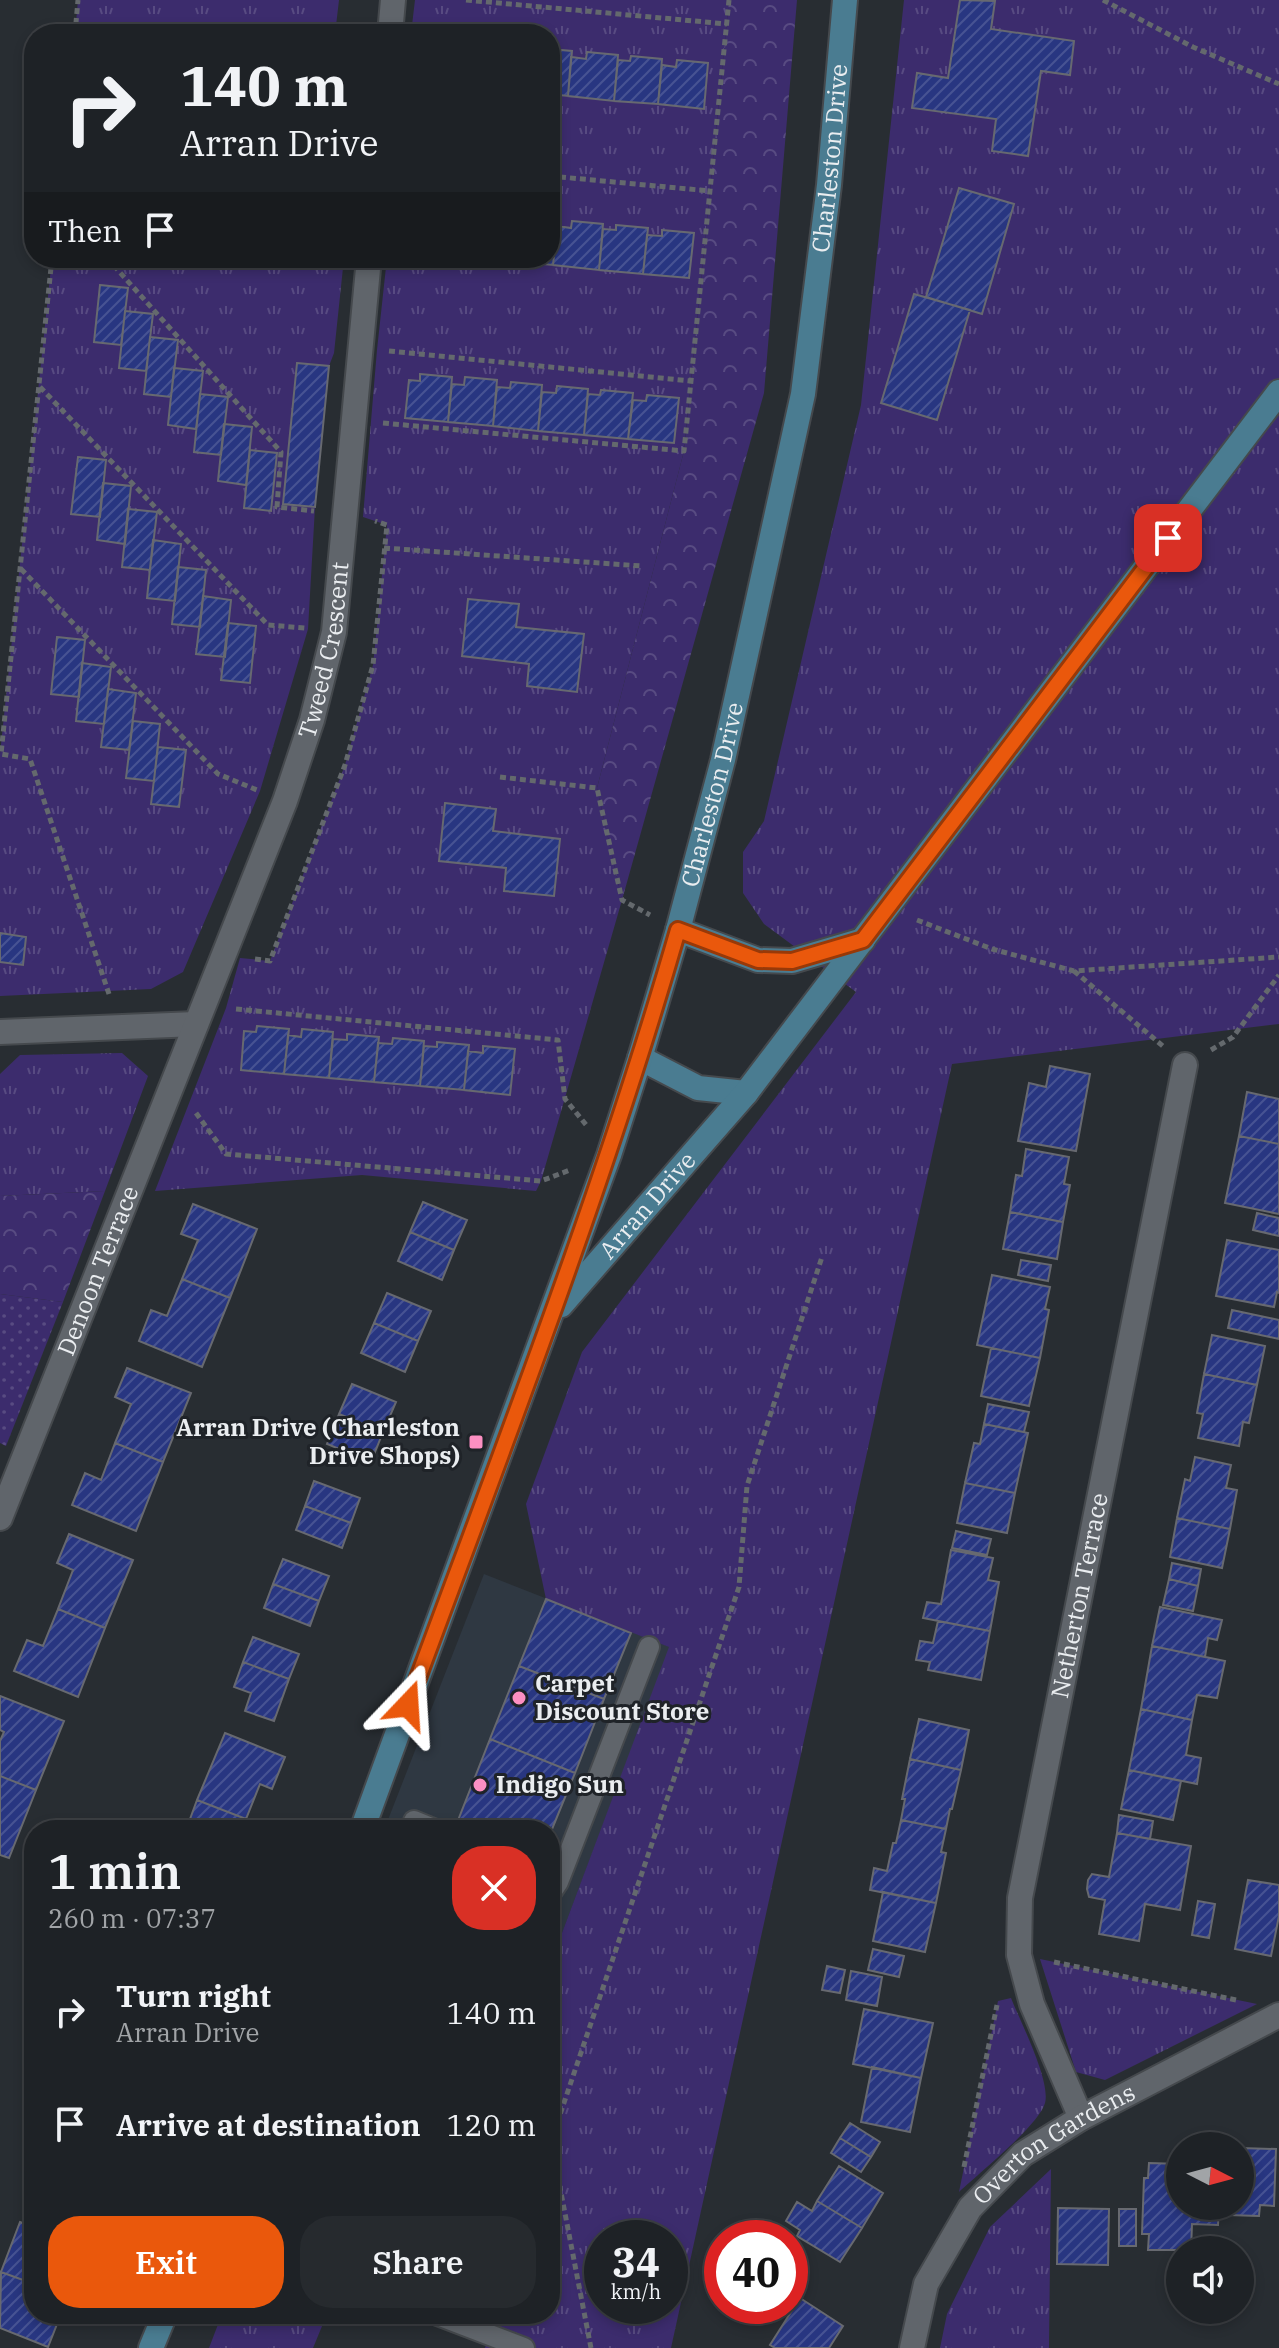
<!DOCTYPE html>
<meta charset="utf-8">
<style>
body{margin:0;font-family:"IBM Plex Serif",serif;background:#262a2e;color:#f1f3f6;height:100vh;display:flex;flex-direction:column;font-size:30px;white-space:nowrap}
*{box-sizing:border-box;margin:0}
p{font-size:26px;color:#a1a4a7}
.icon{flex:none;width:44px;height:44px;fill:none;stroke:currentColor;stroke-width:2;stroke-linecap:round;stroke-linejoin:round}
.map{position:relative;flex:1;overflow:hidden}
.panel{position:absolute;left:24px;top:1820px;width:536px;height:504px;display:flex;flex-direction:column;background:#1e2226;border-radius:32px;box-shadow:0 4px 12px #0003,0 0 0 2px #3c3f43}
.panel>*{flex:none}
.hud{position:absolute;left:24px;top:24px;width:536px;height:244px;border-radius:32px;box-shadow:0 4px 12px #0003,0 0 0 2px #3c3f43;background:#1e2226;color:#f1f3f6;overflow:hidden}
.needle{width:52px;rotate:96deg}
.buttons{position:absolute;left:1166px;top:2132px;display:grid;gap:16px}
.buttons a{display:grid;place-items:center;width:88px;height:88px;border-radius:50%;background:#1e2226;box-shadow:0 4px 12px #0003,0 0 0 2px #3c3f43;font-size:40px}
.speed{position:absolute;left:584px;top:2220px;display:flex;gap:16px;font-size:40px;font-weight:700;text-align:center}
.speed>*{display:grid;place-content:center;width:104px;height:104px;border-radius:50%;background:#1e2226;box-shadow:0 4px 12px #0003,0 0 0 2px #3c3f43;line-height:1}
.speed small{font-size:20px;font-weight:400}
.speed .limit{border:12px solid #d22;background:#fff;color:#111}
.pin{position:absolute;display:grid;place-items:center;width:68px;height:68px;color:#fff;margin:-34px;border-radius:16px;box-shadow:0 4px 12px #0006}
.me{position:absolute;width:88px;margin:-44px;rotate:20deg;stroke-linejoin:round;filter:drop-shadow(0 0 6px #0008)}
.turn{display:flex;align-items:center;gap:28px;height:168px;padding:0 24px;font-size:36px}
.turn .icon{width:104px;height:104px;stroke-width:2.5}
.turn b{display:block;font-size:56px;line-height:68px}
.then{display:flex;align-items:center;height:76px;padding:0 24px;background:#0003;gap:16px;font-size:30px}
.round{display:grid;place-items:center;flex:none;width:84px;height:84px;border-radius:32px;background:#262a2e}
.overview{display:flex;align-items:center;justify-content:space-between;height:136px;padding:0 24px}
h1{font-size:48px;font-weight:600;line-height:60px}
.primary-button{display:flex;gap:16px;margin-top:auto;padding:16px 24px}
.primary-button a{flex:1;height:92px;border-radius:32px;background:#ea580c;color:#fff;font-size:32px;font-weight:600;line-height:92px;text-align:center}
.primary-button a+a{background:#262a2e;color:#f1f3f6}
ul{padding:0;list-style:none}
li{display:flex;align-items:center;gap:24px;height:112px;padding:0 24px}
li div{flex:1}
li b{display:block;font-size:30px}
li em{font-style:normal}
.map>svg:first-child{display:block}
.built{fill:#2f3842}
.grass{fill:url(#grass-tufts);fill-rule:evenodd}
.forest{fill:url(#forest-crowns)}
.garden{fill:url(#garden-dots)}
.building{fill:url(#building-hatch);stroke:#676970;stroke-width:2}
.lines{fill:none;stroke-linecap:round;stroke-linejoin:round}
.lane-casing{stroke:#45494d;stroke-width:24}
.street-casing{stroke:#45494d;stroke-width:28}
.secondary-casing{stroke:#45494d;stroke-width:28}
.path{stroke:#64696d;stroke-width:5;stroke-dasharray:6 4;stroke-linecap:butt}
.lane{stroke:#60656b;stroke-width:20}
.street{stroke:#60656b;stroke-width:24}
.secondary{stroke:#4a7c91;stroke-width:24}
.route-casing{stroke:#983908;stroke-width:20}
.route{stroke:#ea580c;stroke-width:14}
.poi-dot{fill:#fc8fc2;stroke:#1f2328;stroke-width:3}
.labels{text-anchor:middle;stroke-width:6;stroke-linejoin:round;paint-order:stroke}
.street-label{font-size:24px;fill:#eaedf0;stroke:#1f2328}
.poi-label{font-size:24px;font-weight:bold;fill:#eaedf0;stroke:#1f2328;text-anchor:start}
</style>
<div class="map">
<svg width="1279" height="2348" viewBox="0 0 1279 2348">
<defs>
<pattern id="grass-tufts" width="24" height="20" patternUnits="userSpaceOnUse" patternTransform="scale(2)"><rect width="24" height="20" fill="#3c2c6d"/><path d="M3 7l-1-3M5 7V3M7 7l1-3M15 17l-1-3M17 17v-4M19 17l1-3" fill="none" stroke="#584b82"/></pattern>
<pattern id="forest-crowns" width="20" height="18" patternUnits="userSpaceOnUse" patternTransform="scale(2)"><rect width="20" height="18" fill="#3c2c6d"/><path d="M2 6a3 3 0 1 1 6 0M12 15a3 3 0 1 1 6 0" fill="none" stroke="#584b82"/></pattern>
<pattern id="garden-dots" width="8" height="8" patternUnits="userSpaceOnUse" patternTransform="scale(2)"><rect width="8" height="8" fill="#3c2c6d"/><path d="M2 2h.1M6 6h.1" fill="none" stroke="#584b82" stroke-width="1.8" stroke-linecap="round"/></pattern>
<pattern id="building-hatch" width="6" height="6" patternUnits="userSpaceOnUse" patternTransform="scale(2)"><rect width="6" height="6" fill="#283681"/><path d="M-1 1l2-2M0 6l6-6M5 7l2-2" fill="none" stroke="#475393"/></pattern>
</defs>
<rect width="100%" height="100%" fill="#282d32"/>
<path class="built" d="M484 1574 670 1647 550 1965V1830H384Z"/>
<path class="grass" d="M78 0H339L335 34H75Z
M415 0H729L684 451 597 788 622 900 541 1181 536 1191 362 1175 155 1191 226 1008 240 958 270 961 345 765 373 665 387 525 363 517 377 350 387 258H550V34H411Z
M904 0H1279V1024L952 1064 671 2348H485L495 2319 481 2314H550V1965L669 1647 546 1599 526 1504 582 1352 856 992 764 924 743 893V852L764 821 861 405ZM602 2238H670V2306H602Z
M52 258H344L334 353 329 366 315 507 308 629 260 791 183 972 151 989 0 996V754Z
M122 1053 148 1076 105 1191 0 1196V1074L20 1055Z
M1040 1959 1257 2004 1105 2080 1076 2072Z
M1011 1998C1020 2021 1051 2081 1045 2103 1039 2125 978 2174 959 2192L998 2001Z
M1051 2169 1049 2348H940L947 2314 990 2227Z
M222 2314H327L313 2348H209Z"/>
<path class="forest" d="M729 0H797L764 393 622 900 597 788 684 451Z
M105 1191 63 1302 0 1294V1196Z"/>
<path class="garden" d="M0 1294 63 1302 6 1446 0 1443Z"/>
<path class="building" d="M960 0 995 1 991 29 1074 41 1070 75 1041 71 1028 156 992 151 996 119 912 108 917 73 948 78Z
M550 49 572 51 568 96 550 94Z
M587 52 618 55 614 101 568 96 571 57 586 59Z
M631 56 662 59 658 104 614 101 618 60 630 61Z
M677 60 708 63 704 109 658 104 662 65 676 67Z
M959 188 1014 204 982 314 926 297Z
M550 219 558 220 553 265 507 261 508 258H550Z
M572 221 603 224 599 270 553 265 557 226 571 228Z
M616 225 648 228 643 274 599 270 603 229 616 230Z
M662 230 694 233 689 278 643 274 647 235 662 236Z
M100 285 128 288 121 345 94 342Z
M914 294 970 310 937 420 881 403Z
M125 311 153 314 146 371 119 368Z
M150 337 178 340 171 397 144 394Z
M297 363 329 366 315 507 283 504Z
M174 368 203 371 196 429 168 425Z
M420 374 452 377 448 422 405 418 409 380 420 381Z
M465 377 497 380 493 426 448 422 452 384 464 385Z
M511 382 542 385 538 431 493 426 497 387 510 388Z
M557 386 588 389 584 435 538 431 542 392 556 393Z
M601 390 633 393 628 439 584 435 588 394 600 395Z
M200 394 228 397 221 455 194 452Z
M647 395 679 398 674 443 628 439 633 400 646 401Z
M224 424 252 427 246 485 218 481Z
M250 450 277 453 271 511 244 508Z
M78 457 106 460 100 517 71 514Z
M103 483 131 486 125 544 97 540Z
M128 509 157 512 150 570 122 567Z
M153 540 181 544 175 601 147 598Z
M178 567 206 570 200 627 172 624Z
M203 596 231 600 225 657 196 654Z
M468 599 519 604 516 627 584 634 577 692 527 686 529 664 462 656Z
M228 623 256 626 250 683 221 680Z
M57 637 85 640 79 697 51 694Z
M82 663 111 667 104 724 76 721Z
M108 689 136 693 129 750 101 747Z
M133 721 160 724 154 781 126 778Z
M158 747 186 750 179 807 151 804Z
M445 803 496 809 493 831 560 839 554 896 504 891 506 868 439 861Z
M0 933 26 937 23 965 0 962Z
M257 1026 289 1029 284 1074 241 1070 244 1031 256 1032Z
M302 1029 333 1032 329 1078 284 1074 288 1035 301 1037Z
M347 1034 379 1037 374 1082 329 1078 333 1039 347 1040Z
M393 1038 424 1041 420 1086 374 1082 378 1043 392 1044Z
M437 1042 469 1045 464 1090 420 1086 424 1046 437 1047Z
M483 1046 515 1049 510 1095 464 1090 468 1051 483 1053Z
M1050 1066 1090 1074 1076 1151 1018 1141 1029 1083 1046 1087Z
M1247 1092 1279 1099V1144L1239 1136Z
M1239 1136 1279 1144V1214L1225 1203Z
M1026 1149 1069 1157 1064 1184 1070 1185 1063 1222 1010 1212 1016 1175 1022 1176Z
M423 1202 467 1220 454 1250 410 1232Z
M193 1204 257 1229 230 1298 182 1279 198 1240 181 1234Z
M1010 1212 1063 1222 1057 1259 1003 1249Z
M1257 1213 1279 1218V1236L1253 1230Z
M410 1232 454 1250 442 1280 398 1261Z
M1227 1240 1279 1250V1293L1277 1292 1274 1307 1216 1296Z
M1021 1260 1051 1265 1048 1281 1018 1275Z
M992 1275 1050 1287 1045 1309 1049 1310 1040 1358 977 1345Z
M182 1279 230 1298 202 1367 139 1341 151 1310 167 1316Z
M387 1293 431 1311 418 1341 374 1323Z
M1232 1310 1279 1320V1339L1228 1328Z
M374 1323 418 1341 405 1372 361 1353Z
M1212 1335 1265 1346 1257 1385 1204 1374Z
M991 1348 1040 1358 1029 1406 981 1396Z
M127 1368 191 1393 163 1462 115 1443 131 1404 115 1397Z
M1204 1374 1257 1385 1249 1423 1243 1422 1239 1446 1198 1438 1203 1414 1197 1413Z
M352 1384 396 1402 383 1432 339 1414Z
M988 1404 1029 1412 1024 1432 984 1424Z
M339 1414 383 1432 371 1462 327 1444Z
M984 1424 1028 1433 1015 1493 965 1483 974 1443 980 1444Z
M115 1443 163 1462 136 1531 72 1505 85 1473 101 1480Z
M1195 1457 1231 1465 1226 1488 1237 1490 1230 1529 1177 1518 1185 1479 1190 1481Z
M314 1481 360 1498 351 1523 305 1506Z
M965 1483 1015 1493 1007 1533 957 1523Z
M305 1506 351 1523 342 1548 296 1530Z
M1177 1518 1230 1529 1222 1568 1170 1557Z
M956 1531 991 1539 987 1555 952 1548Z
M69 1534 133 1560 105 1628 58 1609 73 1570 57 1563Z
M951 1550 993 1558 988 1580 999 1582 990 1631 923 1618 927 1602 941 1604Z
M283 1559 329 1576 319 1601 273 1584Z
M1172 1563 1201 1569 1198 1586 1169 1579Z
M1169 1579 1198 1586 1193 1611 1163 1605Z
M273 1584 319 1601 310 1626 264 1608Z
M546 1599 631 1633 604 1699 519 1666Z
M1160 1607 1222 1620 1217 1640 1208 1638 1205 1657 1152 1646Z
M58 1609 105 1628 78 1697 14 1671 27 1640 43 1646Z
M938 1621 990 1631 981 1680 928 1670 930 1662 916 1660 920 1641 933 1643Z
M253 1637 299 1654 289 1679 243 1662Z
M1152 1646 1225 1661 1217 1698 1197 1695 1192 1720 1141 1709Z
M243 1662 289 1679 274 1721 245 1711 251 1693 234 1687Z
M519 1666 604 1699 575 1773 490 1739Z
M0 1696 64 1721 36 1790 0 1776V1741L4 1732 0 1730Z
M1141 1709 1192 1720 1186 1755 1201 1758 1197 1784 1129 1770Z
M919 1719 969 1730 961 1770 910 1759Z
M225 1733 285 1757 272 1789 260 1784 246 1819 197 1800Z
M490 1739 575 1773 550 1834V1830H475L457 1823Z
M910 1759 961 1770 952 1809H950L946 1829 901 1820 905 1799H902Z
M1129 1770 1181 1781 1173 1820 1121 1809Z
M0 1776 36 1790 9 1858 0 1855Z
M197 1800 246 1819 242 1830H186Z
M1119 1815 1153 1821 1150 1839 1117 1833Z
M901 1820 946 1829 941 1852 946 1853 936 1903 870 1890 874 1868 887 1871 893 1843H896Z
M1117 1833 1191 1846 1180 1910 1145 1904 1139 1941 1099 1934 1105 1900 1089 1897 1087 1889 1088 1880 1092 1874 1109 1877Z
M1248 1880 1279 1885V1916L1271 1956 1235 1949Z
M883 1892 936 1903 925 1952 873 1941Z
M1198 1901 1215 1904 1209 1938 1192 1935Z
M873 1949 904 1956 899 1977 868 1970Z
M827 1966 845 1970 840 1993 822 1990Z
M851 1971 882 1977 877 2006 846 2000Z
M864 2009 933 2023 921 2078 853 2064Z
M872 2067 921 2078 910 2132 861 2122Z
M850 2123 880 2142 871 2157 840 2138Z
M840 2138 871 2157 861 2172 831 2153Z
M1240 2148 1276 2149 1274 2206 1260 2205 1259 2216 1228 2215V2206H1240Z
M1149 2163 1180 2164V2206H1219L1218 2225 1192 2224 1191 2250H1148L1149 2234H1142L1144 2178H1148Z
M839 2166 883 2193 862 2228 817 2201Z
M817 2201 862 2228 840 2262 797 2236 800 2230 786 2221 797 2202 812 2211Z
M1058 2208 1109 2209 1108 2265 1057 2264Z
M1119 2209H1136V2246H1119Z
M20 2222 34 2228V2284L1 2272Z
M1 2272 34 2284V2314H61L48 2347 0 2328Z
M800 2298 843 2326 829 2348H775L770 2345Z"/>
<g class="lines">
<g class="lane-casing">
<path id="lane" d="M414 1821 436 1830
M550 1894 558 1882 649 1647
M435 2314 524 2348"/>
</g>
<g class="street-casing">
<g id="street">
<path d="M390 34 393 0"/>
<path d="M0 1032 196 1024"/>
<path id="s1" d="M0 1518 285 801 312 720 334 632 369 258"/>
<path id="s2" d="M1081 2118 1032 2004 1019 1955 1020 1898 1185 1065"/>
<path id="s3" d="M912 2348 926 2284 970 2208 1023 2154 1081 2118 1279 2015"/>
</g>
</g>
<g class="secondary-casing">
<g id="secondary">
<path d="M678 930 758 960 792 961 863 940"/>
<path d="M640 1058 698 1088 746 1093"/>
<path id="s4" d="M561 1305 746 1093 1279 392"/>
<path id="s5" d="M362 1830 609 1155 640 1058 678 930 723 760 803 394 829 185 845 0"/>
<path d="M151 2348 165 2314"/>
</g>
</g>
<path class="path" d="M466 0 727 24
M1103 0 1193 47 1279 84
M75 34 78 0
M550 176 710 191
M52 258 1 754 30 759 110 997
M107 258 281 452 277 507 314 511
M389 351 691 381
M40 387 268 625 305 628
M383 423 684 451 729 0
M384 548 642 566
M21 569 218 774 257 790
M500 777 597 788 622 900 650 915
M917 920 992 949 1074 971 1279 957
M255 959 270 961 345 765 373 665 387 525 375 521
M1074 971 1164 1047
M236 1009 558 1040 565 1099 587 1126
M1211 1050 1233 1037 1279 975
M196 1113 226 1154 541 1181 570 1170
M1054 1962 1236 2000
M964 2167 997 2005
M591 2348 551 2141 739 1587 747 1486 822 1257"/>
<use href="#lane" class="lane"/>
<use href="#street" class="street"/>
<use href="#secondary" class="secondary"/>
</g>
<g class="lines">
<g class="route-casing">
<path id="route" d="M408 1705C503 1448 602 1193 678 930L758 960 792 961 863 940 1168 538"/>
</g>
<use href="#route" class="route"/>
</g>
<g class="poi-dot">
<rect x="468" y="1434" width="16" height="16" rx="4"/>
<circle cx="519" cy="1698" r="8"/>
<circle cx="480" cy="1785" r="8"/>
</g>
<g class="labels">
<g class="street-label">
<text dy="8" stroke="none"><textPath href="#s5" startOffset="1742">Charleston Drive</textPath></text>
<text dy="8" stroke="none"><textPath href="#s1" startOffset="928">Tweed Crescent</textPath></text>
<text dy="8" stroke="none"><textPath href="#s5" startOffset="1094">Charleston Drive</textPath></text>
<text dy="8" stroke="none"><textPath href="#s4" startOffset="132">Arran Drive</textPath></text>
<text dy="8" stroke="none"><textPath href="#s1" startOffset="266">Denoon Terrace</textPath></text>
<text dy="8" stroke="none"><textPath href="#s2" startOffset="540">Netherton Terrace</textPath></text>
<text dy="8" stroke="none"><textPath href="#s3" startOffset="260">Overton Gardens</textPath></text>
</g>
<g class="poi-label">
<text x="460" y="1436" text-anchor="end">Arran Drive (Charleston<tspan x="460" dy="28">Drive Shops)</tspan></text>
<text x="535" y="1692">Carpet<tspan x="535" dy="28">Discount Store</tspan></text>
<text x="496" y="1793">Indigo Sun</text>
</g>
</g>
</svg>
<div class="buttons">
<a><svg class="needle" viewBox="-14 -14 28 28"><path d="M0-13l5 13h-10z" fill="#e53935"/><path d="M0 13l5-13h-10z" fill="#a1a4a7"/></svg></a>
<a><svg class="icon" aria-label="sound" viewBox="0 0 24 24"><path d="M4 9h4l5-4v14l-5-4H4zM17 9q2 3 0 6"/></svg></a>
</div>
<div class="speed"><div>34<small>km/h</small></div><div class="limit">40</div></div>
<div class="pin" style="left:1168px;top:538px;background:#d93025"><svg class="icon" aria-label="arrive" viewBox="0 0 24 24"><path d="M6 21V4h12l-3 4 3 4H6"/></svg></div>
<svg class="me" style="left:408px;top:1705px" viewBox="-20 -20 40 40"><path d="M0-17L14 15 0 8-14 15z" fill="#ea580c" stroke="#fff" stroke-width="4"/></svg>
<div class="hud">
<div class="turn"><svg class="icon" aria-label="right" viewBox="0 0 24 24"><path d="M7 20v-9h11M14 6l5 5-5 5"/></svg><div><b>140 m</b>Arran Drive</div></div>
<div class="then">Then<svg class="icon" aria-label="arrive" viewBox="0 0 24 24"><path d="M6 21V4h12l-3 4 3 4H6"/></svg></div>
</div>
<section class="panel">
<div class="overview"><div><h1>1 min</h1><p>260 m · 07:37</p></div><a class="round" style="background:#d93025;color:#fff"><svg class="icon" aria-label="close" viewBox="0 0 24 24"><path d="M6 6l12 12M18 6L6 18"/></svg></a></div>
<ul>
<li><svg class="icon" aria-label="right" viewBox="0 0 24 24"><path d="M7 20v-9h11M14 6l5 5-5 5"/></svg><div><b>Turn right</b><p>Arran Drive</p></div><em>140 m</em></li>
<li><svg class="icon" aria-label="arrive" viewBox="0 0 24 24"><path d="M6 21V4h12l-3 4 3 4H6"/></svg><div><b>Arrive at destination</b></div><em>120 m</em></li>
</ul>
<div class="primary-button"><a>Exit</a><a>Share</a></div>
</section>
</div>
